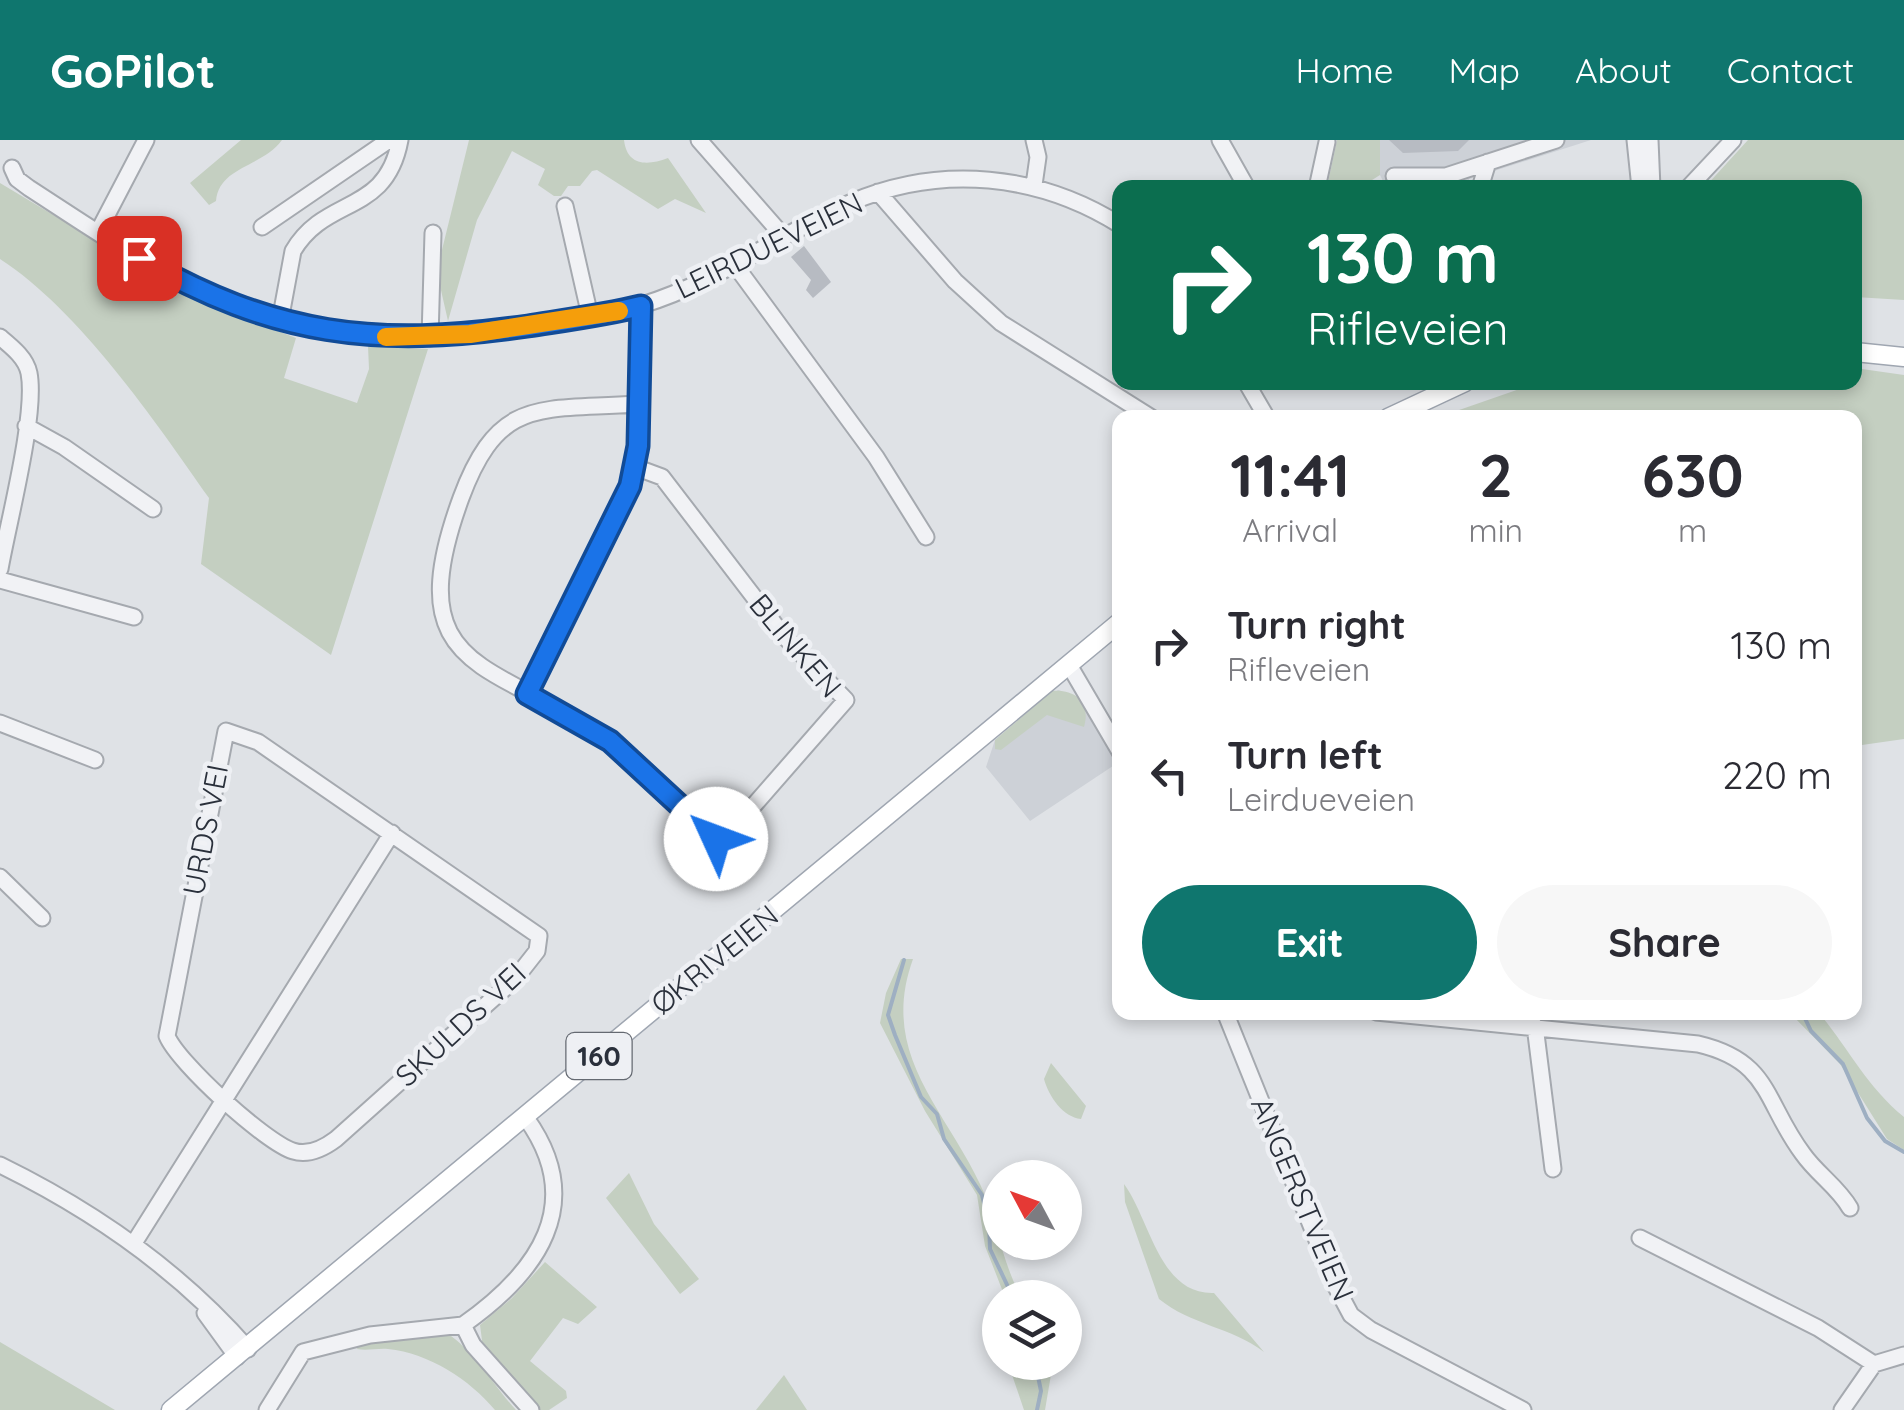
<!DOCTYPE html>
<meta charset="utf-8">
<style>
body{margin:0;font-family:Quicksand,sans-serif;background:#f7f7f7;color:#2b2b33;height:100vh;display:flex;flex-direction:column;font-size:38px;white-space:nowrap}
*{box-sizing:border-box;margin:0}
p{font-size:32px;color:#7c7c81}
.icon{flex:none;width:55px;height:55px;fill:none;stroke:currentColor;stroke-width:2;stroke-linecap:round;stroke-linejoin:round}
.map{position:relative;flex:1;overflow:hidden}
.sheet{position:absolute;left:1112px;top:270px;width:750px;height:610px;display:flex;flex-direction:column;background:#fff;border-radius:20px;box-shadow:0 5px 15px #0003}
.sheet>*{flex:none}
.hud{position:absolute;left:1112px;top:40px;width:750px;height:210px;border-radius:20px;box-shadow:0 5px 15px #0003;background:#0b6e4f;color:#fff;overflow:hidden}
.needle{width:65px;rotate:311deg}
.fabs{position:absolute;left:982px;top:1020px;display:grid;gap:20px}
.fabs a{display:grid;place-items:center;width:100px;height:100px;border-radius:50%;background:#fff;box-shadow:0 5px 15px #0003;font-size:50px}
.pin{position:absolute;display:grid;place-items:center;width:85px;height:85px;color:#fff;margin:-42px;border-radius:20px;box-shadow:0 5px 15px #0006}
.me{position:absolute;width:110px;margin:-55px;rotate:313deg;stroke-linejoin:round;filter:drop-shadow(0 0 8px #0008)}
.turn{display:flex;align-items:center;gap:35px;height:210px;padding:0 30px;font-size:45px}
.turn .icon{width:130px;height:130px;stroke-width:2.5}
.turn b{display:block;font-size:70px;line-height:85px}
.eta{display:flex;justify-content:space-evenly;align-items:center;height:170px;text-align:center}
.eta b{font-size:60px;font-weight:700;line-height:70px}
.cta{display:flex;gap:20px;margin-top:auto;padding:20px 30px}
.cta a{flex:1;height:115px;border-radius:60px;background:#0f766e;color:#fff;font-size:40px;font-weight:700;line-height:115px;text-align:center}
.cta a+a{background:#f7f7f7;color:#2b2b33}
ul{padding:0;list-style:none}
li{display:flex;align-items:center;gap:30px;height:130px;padding:0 30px}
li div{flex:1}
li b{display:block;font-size:38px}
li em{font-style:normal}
header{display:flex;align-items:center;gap:60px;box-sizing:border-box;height:140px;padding:0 50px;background:#0f766e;color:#fff}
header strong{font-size:48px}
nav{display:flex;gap:55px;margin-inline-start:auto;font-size:35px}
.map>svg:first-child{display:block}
.built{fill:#cdd1d7}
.green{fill:#c4cfc1}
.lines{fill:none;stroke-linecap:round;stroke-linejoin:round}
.stream{stroke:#9eafc2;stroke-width:4}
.building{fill:#b7bbc2}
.minor-casing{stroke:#a5a9af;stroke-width:19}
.major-casing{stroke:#9fa6b1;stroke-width:21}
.minor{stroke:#f1f2f5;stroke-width:15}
.major{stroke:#fff;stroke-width:18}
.route-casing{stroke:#114b97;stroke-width:25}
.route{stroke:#1a73e8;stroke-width:18}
.slow{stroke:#f59e0b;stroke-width:18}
.labels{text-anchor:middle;stroke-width:9;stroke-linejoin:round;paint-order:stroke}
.shield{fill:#eef0f4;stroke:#656a72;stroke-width:2.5}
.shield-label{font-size:28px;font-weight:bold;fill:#2a303b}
.street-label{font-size:30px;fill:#2a303b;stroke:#eef0f4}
</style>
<header>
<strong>GoPilot</strong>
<nav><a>Home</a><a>Map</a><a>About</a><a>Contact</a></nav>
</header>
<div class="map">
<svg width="1904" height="1270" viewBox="0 0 1904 1270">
<rect width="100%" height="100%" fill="#dfe2e6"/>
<path class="built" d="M1380 0H1591L1469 39 1468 48 1386 47 1380 35Z
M1058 550 1081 558 1119 622 1030 681 986 627 995 600Z"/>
<path class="green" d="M241 0H282C263 27 219 26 216 61L209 65 190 43Z
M469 0H624C627 26 647 26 668 18L706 73 675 59 658 69 597 30 592 31 580 46H568L561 56H554L538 45 545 29 512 11 477 80 448 181 438 137 440 118Z
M1337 0H1380V35L1361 47H1327Z
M1748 0H1904V160L1855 157V48L1705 47Z
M0 43 190 157 296 198 284 238 357 263 369 229 368 206 428 209 331 515 201 424 209 358C155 281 79 170 0 119Z
M1855 228 1904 235V599L1855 606V278L1439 277 1537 243H1646L1661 249 1675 242H1855Z
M1052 551C1076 549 1091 563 1084 587L1047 575 1001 610 995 609V600Z
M901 819H913C879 913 943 966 980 1044 998 1082 1001 1120 1021 1157H1005L985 1106 977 1055 925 971 880 883 886 853Z
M1790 873H1819C1849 909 1867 947 1904 977V1010L1887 999 1840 924Z
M1051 923 1086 966 1081 979C1063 977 1049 957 1044 939Z
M629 1033 654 1084 699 1139 680 1154 606 1058Z
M1124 1044C1150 1079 1159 1155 1214 1153L1264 1212C1231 1187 1191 1185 1159 1159L1125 1062Z
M545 1122 597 1167 578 1184 563 1178 530 1221 566 1251 567 1258 549 1270H537L483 1208 480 1185 512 1158Z
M447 1193C475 1212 493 1245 516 1270H495C470 1240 429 1213 388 1209 378 1208 367 1211 357 1209L360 1202Z
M0 1202 115 1270H0Z
M1008 1223H1053L1045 1270H1024Z
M784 1235 807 1270H756Z"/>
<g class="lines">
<path class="stream" d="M904 820 888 875 895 895 921 957 937 974 944 999 982 1055 989 1083 990 1109 1010 1151 1020 1158
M1802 872 1811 891 1843 924 1867 978 1885 1001 1904 1012
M1035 1222 1041 1251 1037 1270"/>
</g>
<path class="building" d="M1389 0H1469L1458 11 1403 13Z
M804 106 831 142 813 158 806 150 811 140 791 117Z"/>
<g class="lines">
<g class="minor-casing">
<path id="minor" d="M699 0 784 97
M1034 0 1038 17 1034 45
M1220 0 1247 48
M1635 0 1640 48
M1650 0 1652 48
M12 28 17 39 29 48C120 107 211 172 320 190 397 202 469 194 545 183 578 178 611 175 642 165 718 142 781 93 852 62 941 24 1039 34 1120 85
M1394 36H1446L1556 0
M1317 48 1327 2
M1480 48 1488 22
M1688 48 1733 0
M878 52 955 141 1001 183 1152 278
M565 66 590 176
M262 87 389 0
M98 92 146 0
M735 125 876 317 926 397
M280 181 293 111C326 55 386 76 400 0
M0 197C12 207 26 218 29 233 37 274 8 383 0 429
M430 198 433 93
M1246 242 1267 278
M26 286 64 307 153 369
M635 327 662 337 783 495 846 560 727 696 716 699C681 667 648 628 610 601 495 519 396 536 461 358 499 255 541 271 636 264
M0 440 134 477
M1069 525 1120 612
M527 554 630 346 637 306 641 166
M0 583 95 620
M226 591 258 602 539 796 537 811 515 839 336 999C324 1008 308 1016 293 1011 265 1002 178 923 167 896Z
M0 737 42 778
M1225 872 1335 1145 1351 1175 1371 1190 1523 1270
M1376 872 1698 904C1771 921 1764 962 1803 1014 1817 1034 1838 1047 1850 1068
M1535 886 1553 1029
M526 978C588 1064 537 1133 463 1185L473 1205 531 1270
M0 1025C94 1071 179 1130 248 1209
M1640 1098 1818 1188 1874 1224
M134 1103 392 693
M205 1173 237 1217
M267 1270 303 1212 370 1195 463 1185
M1842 1270 1874 1224 1904 1215"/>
</g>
<g class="major-casing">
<path id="major" d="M1855 212 1904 217
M1388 278 1465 242
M171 1270 1120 482"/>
</g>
<use href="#minor" class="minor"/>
<use href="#major" class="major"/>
</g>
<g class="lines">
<g class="route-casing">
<path id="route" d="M139 118C274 196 376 208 528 186 566 180 604 175 641 166L638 306 630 346 527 554 610 601 716 699"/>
</g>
<use href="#route" class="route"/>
<path class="slow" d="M386 197 470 194 619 171"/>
</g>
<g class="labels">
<rect class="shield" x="566.5" y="893" width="65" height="46" rx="8"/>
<g class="shield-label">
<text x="599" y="926">160</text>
</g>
<g class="street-label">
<text transform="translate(769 106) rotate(-26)" y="10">LEIRDUEVEIEN</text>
<text transform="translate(795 506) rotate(50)" y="10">BLINKEN</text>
<text transform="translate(206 690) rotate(-79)" y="10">URDS VEI</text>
<text transform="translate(715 820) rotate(-39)" y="10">ØKRIVEIEN</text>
<text transform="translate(461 885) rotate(-43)" y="10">SKULDS VEI</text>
<text transform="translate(1302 1059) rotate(67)" y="10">ANGERSTVEIEN</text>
</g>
</g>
</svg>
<div class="fabs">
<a><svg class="needle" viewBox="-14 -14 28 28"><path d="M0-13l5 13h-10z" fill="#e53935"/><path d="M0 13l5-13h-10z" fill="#7c7c81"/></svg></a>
<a><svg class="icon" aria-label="layers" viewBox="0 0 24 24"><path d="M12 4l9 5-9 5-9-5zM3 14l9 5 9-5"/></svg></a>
</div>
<div class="pin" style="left:139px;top:118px;background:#d93025"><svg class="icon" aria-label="arrive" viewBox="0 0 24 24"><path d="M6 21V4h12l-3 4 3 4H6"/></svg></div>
<svg class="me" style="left:716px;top:699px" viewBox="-20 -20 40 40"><circle r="19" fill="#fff"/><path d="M0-13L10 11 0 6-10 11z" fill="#1a73e8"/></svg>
<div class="hud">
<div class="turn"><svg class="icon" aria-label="right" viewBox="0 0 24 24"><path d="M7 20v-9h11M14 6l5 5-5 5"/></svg><div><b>130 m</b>Rifleveien</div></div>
</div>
<section class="sheet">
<div class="eta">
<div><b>11:41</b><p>Arrival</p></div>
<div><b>2</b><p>min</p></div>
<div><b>630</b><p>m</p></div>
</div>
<ul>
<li><svg class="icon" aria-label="right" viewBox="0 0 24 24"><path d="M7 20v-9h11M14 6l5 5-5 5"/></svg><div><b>Turn right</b><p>Rifleveien</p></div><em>130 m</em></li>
<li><svg class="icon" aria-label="left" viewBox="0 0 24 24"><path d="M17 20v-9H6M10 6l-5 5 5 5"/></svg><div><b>Turn left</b><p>Leirdueveien</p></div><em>220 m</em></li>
</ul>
<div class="cta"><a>Exit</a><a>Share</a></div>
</section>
</div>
